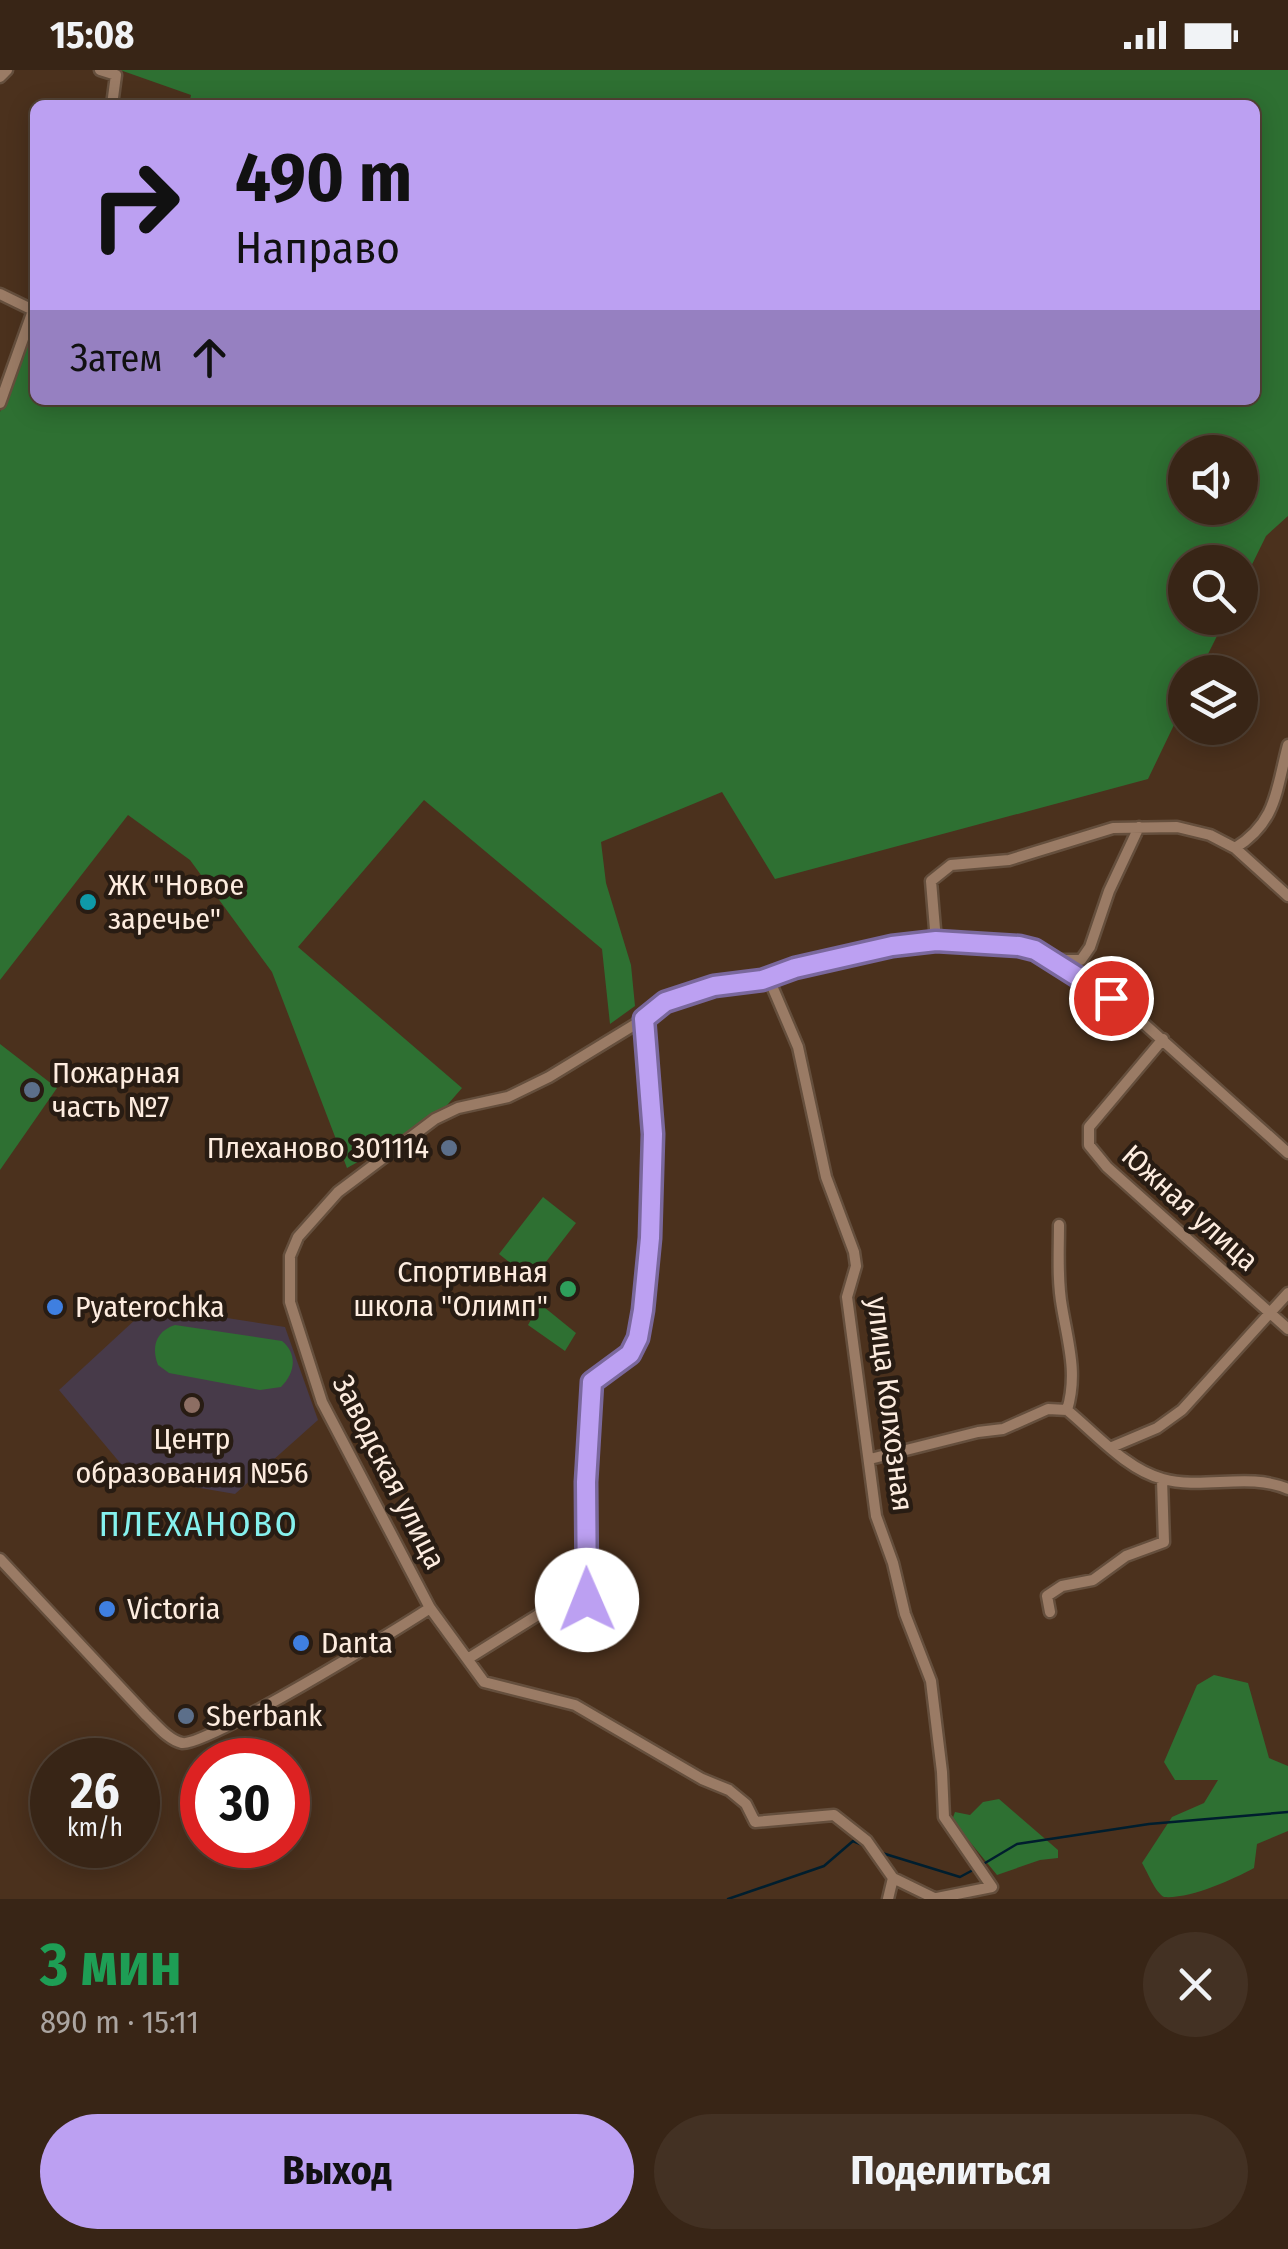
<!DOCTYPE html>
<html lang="ru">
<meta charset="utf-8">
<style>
body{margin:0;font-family:"Fira Sans Condensed",sans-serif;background:#433123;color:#f1f3f6;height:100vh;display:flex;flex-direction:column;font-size:38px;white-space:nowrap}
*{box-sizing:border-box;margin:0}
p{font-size:32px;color:#aba5a1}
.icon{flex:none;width:55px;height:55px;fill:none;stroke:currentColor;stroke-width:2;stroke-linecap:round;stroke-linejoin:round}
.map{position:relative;height:1829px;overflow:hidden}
.side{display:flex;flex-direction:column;background:#382516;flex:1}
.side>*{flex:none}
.guide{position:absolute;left:30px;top:30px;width:1230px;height:305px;border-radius:15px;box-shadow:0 5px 25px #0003,0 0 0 2px #524235;background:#bca0f2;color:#111;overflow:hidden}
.controls{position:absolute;left:1168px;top:365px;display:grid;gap:20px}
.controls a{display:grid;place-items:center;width:90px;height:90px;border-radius:50%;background:#382516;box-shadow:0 5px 25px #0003,0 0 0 2px #524235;font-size:50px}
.speed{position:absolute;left:30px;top:1668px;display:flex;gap:20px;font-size:50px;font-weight:700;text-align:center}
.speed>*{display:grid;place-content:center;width:130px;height:130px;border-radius:50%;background:#382516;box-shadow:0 5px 25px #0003,0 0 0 2px #524235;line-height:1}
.speed small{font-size:25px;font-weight:400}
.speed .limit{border:15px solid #d22;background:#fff;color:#111}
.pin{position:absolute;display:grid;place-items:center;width:85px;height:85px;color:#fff;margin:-42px;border:5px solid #fff;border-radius:50%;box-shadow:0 2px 10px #0007}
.me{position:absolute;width:110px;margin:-55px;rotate:359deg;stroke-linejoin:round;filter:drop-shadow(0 0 8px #0008)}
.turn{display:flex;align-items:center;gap:35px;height:210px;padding:0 40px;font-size:45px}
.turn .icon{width:130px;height:130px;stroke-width:2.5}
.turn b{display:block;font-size:70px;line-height:85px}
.then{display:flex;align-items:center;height:95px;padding:0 40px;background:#0003;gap:20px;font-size:38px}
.round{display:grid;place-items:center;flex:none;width:105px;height:105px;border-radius:52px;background:#433123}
.overview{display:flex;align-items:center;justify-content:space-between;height:170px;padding:0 40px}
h1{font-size:60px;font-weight:700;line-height:75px;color:#1e9e55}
.cta{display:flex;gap:20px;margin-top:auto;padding:20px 40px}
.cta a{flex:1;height:115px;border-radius:60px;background:#bca0f2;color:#111;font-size:40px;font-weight:700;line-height:115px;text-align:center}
.cta a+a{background:#433123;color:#f1f3f6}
.status{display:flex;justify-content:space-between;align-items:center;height:70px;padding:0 50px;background:#382516;direction:ltr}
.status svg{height:28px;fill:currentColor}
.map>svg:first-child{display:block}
.education{fill:#473a49}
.green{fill:#2e7032;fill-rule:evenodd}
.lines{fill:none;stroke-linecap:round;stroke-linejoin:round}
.stream{stroke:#001e2e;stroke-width:2.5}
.minor-casing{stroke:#654f3d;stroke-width:15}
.minor{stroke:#9a7b65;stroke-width:10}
.route-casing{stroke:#7a689d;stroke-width:25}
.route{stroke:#bca0f2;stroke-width:18}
.culture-dot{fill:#0f9aa8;stroke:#281c13;stroke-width:4}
.service-dot{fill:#5c6f8a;stroke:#281c13;stroke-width:4}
.leisure-dot{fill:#2e9e5b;stroke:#281c13;stroke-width:4}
.shop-dot{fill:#3f7fe0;stroke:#281c13;stroke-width:4}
.education-dot{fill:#8d6e63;stroke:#281c13;stroke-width:4}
.labels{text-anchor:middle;stroke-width:9;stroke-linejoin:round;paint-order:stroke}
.poi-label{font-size:30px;fill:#fdecdf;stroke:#281c13;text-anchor:start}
.street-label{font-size:30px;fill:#fdecdf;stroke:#281c13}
.quarter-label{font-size:35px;letter-spacing:2.5px;fill:#85f1ee;stroke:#281c13}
</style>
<div class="status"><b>15:08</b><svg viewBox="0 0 49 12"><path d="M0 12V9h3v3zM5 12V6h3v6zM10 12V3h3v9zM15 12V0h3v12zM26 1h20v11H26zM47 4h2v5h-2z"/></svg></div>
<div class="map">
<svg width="1288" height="1829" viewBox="0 0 1288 1829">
<rect width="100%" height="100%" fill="#4b311d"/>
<path class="education" d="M150 1236 285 1257 318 1350 235 1424 131 1406 59 1320Z"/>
<path class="green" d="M120 0H1288V446L1266 466 1240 519V492H1185V548H1226L1199 602H1185V632L1148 709 775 809 722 722 601 772 606 813 631 895 635 936 610 954 602 879 424 730 298 877 462 1018 435 1049 347 1098 272 902 190 790 128 745 0 910V342L35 246V330H1255V35H189L191 25ZM1185 382H1240V438H1185Z
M0 974 57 1018 0 1100Z
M543 1127 576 1153 532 1210 499 1184Z
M538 1237H544L576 1263 565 1281 528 1255Z
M175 1255 282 1271C298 1284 295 1303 281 1317L260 1320 169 1303 158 1295C151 1277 156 1261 175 1255Z
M1214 1605 1248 1613 1269 1688 1288 1696V1761L1257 1774 1254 1798C1232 1810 1190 1829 1164 1827 1155 1822 1148 1803 1142 1793L1172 1747 1204 1733 1218 1710H1175L1164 1692 1197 1615Z
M999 1729 1058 1780V1788L1040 1790 997 1805 952 1750 955 1742 970 1745 983 1732Z"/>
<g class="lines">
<path class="stream" d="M882 1783 960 1807 973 1800
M980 1796 1017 1774 1149 1754 1288 1742
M728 1829 824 1796 853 1771 865 1776"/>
<g class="minor-casing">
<path id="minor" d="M100 0 116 5 112 35
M0 7 7 0
M0 224 33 240
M0 333 35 235
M1235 778C1277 752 1276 720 1288 675
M936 871 931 811 951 795 1009 790 1113 758 1177 757 1210 765 1235 778 1288 826
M1056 890H1081L1090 877 1109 821 1139 757
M769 909 798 977 826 1107 854 1182 856 1196 847 1227 876 1446 893 1493 905 1544 931 1611 942 1702 944 1747 992 1817 932 1829
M1163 969 1089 1057V1075L1107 1097 1288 1259
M1059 1155C1059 1182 1057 1210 1062 1237 1068 1273 1078 1304 1067 1340
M1112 1377 1157 1358 1182 1340 1288 1223
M870 1389 978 1362 1003 1359 1048 1339 1067 1340C1095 1363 1127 1400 1163 1409 1203 1420 1249 1402 1288 1419
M0 1489 146 1645C156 1654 168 1670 182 1673 204 1678 400 1558 430 1538
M1050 1542 1047 1526 1062 1516 1093 1510 1126 1486 1164 1472 1162 1409
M469 1588 554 1535 587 1530 586 1412 592 1312 618 1295 633 1279 643 1240 650 1169 653 1063 644 949
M893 1808 867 1771 834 1745 755 1752 746 1734 729 1720 702 1709 575 1635 484 1612 430 1538 322 1332 290 1232V1186L298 1167 338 1122 435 1049 458 1038 508 1027 549 1007 644 949 665 932 714 915 762 910 795 899 906 874 936 871 1019 876 1048 886 1131 942 1288 1083
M888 1829 893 1808 934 1828"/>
</g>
<use href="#minor" class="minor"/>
</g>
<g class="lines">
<g class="route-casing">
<path id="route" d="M587 1530 586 1412 592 1312 630 1284 638 1268 643 1240 650 1168 653 1064 644 949 665 932 714 916 762 910 795 898 892 876 936 871 1019 876 1035 880 1111 928"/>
</g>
<use href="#route" class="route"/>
</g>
<circle class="culture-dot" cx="88" cy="832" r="10"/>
<g class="service-dot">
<circle cx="32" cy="1020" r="10"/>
<circle cx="449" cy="1078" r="10"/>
<circle cx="186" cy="1646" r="10"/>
</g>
<circle class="leisure-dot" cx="568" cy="1219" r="10"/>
<g class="shop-dot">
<circle cx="55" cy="1237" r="10"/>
<circle cx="107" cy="1539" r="10"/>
<circle cx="301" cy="1573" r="10"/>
</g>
<circle class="education-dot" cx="192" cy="1335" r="10"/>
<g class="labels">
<g class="poi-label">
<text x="108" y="825">ЖК "Новое<tspan x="108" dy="34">заречье"</tspan></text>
<text x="52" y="1013">Пожарная<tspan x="52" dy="34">часть №7</tspan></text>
<text x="429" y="1088" text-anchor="end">Плеханово 301114</text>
<text x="548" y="1212" text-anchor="end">Спортивная<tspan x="548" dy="34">школа "Олимп"</tspan></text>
<text x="75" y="1247">Pyaterochka</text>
<text x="192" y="1379" text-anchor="middle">Центр<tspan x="192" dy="34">образования №56</tspan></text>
<text x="127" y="1549">Victoria</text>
<text x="321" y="1583">Danta</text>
<text x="206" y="1656">Sberbank</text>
</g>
<g class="street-label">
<text transform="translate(1190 1138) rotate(42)" y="10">Южная улица</text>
<text transform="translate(890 1334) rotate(83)" y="10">улица Колхозная</text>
<text transform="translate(389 1402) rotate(63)" y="10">Заводская улица</text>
</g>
<g class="quarter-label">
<text x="199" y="1466">ПЛЕХАНОВО</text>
</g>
</g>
</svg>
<div class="controls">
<a><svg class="icon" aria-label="sound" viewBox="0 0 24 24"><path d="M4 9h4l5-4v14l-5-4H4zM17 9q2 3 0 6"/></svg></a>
<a><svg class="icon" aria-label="search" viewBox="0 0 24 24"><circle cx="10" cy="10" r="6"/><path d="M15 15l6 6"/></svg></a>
<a><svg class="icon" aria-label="layers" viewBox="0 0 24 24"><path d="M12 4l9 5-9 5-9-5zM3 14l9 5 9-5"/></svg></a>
</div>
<div class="speed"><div>26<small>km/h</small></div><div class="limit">30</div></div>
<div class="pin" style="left:1111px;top:928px;background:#d93025"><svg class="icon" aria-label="arrive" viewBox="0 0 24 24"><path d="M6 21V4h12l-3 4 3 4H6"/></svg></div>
<svg class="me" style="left:587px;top:1530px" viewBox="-20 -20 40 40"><circle r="19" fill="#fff"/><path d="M0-13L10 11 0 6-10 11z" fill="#bca0f2"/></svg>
<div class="guide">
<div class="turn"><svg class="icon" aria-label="right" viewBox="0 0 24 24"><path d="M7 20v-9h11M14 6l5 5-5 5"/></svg><div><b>490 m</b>Направо</div></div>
<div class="then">Затем<svg class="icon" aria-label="ahead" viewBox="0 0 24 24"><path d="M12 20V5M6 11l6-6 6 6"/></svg></div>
</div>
</div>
<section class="side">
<div class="overview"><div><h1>3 мин</h1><p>890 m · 15:11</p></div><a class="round"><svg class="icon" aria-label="close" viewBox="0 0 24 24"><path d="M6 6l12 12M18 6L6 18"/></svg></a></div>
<div class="cta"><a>Выход</a><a>Поделиться</a></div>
</section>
